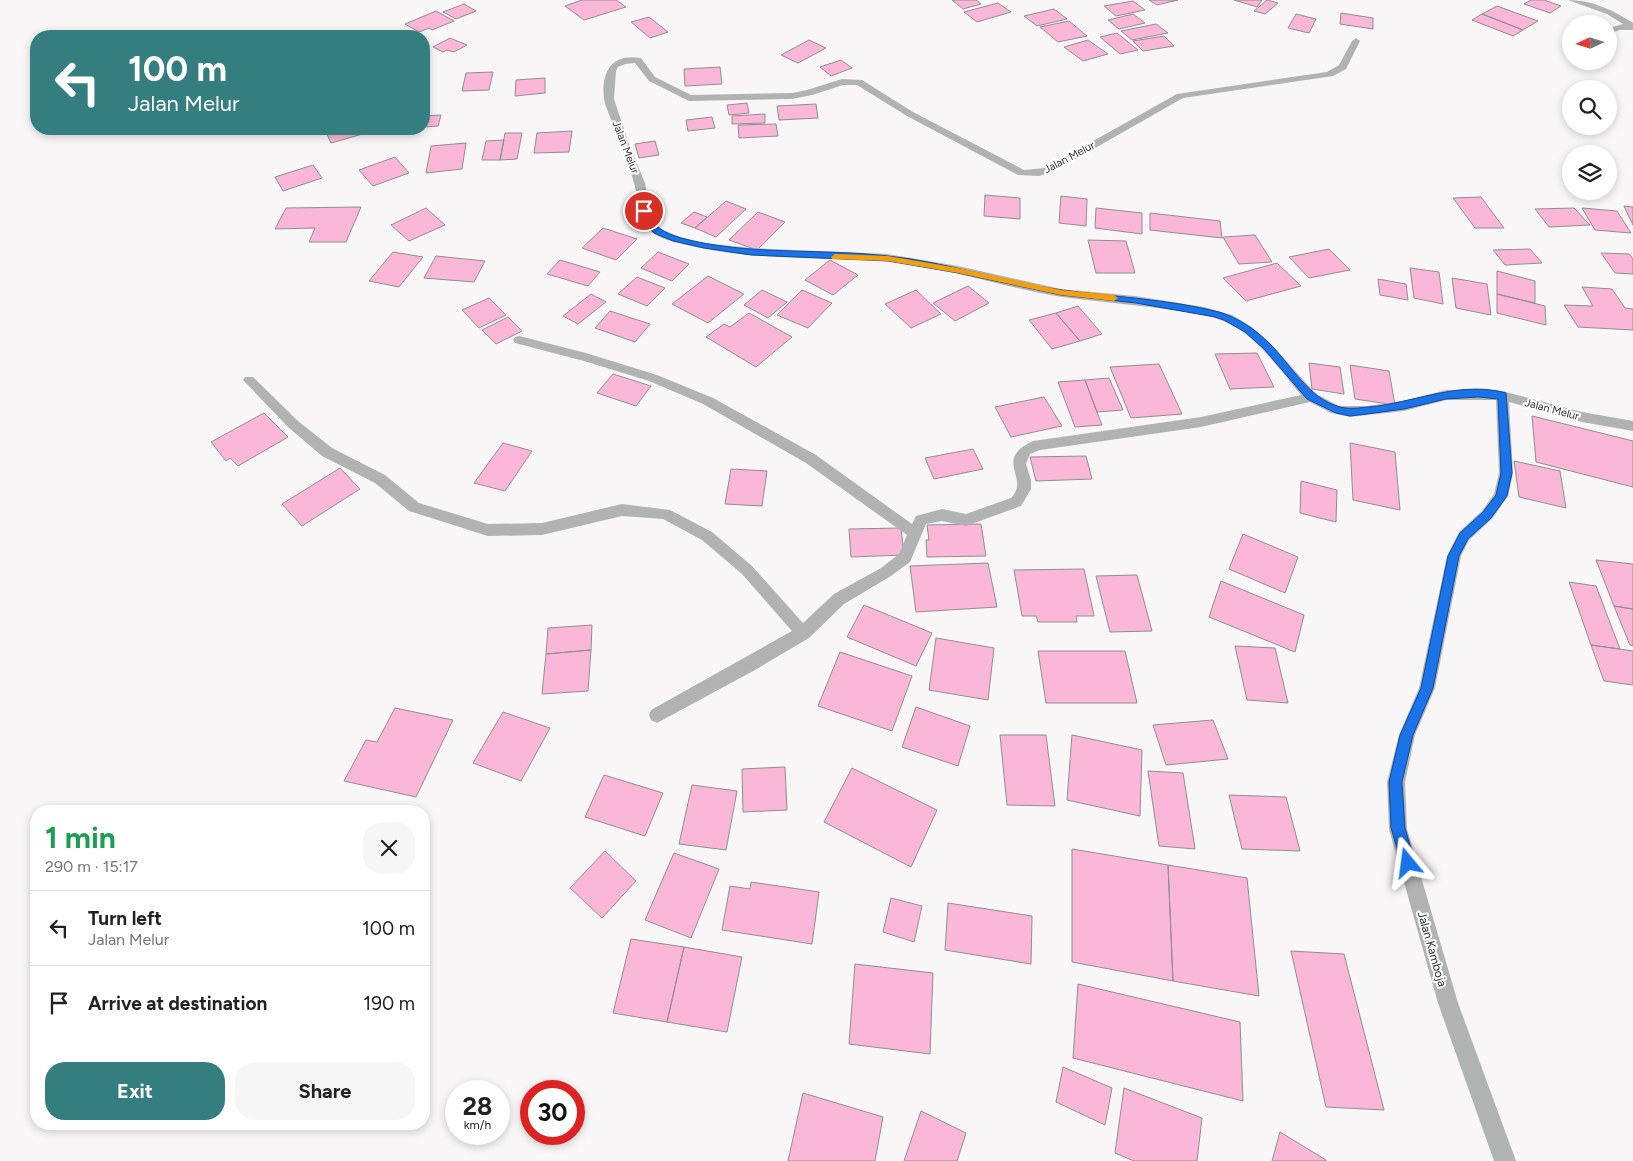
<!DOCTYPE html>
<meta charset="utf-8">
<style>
body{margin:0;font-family:Figtree,sans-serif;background:#f6f6f6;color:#202124;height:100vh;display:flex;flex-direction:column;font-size:19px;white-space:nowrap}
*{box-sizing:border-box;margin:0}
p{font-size:16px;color:#757577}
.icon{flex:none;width:28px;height:28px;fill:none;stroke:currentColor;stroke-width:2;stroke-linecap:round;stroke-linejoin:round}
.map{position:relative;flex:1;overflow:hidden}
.side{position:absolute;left:30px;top:805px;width:400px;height:325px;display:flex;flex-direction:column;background:#fff;border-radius:20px;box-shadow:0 2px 8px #0003}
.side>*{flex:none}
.guide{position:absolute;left:30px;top:30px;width:400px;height:105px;border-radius:20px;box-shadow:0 2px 8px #0003;background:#357e7f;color:#fff;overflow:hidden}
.needle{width:32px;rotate:266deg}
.fabs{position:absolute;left:1562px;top:15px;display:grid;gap:10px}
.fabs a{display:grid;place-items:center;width:55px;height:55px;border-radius:50%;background:#fff;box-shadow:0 2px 8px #0003;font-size:25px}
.speed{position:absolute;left:445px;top:1080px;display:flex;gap:10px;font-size:25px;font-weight:700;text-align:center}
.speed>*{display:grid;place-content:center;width:65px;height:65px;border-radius:50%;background:#fff;box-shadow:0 2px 8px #0003;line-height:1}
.speed small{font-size:12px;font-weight:400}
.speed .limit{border:8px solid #d22;background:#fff;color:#111}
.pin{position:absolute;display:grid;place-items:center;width:42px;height:42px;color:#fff;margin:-21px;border:2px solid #fff;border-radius:50%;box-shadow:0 1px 5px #0007}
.me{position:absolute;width:55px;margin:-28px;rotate:344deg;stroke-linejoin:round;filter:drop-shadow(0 0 4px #0008)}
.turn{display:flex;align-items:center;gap:18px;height:105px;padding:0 15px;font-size:22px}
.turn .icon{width:65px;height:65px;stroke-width:2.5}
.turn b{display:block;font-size:35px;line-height:42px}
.round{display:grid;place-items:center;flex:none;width:52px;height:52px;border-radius:20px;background:#f6f6f6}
.headline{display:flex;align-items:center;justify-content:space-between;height:85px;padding:0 15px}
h1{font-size:30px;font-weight:700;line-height:38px;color:#1e9e55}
.action{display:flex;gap:10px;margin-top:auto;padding:10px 15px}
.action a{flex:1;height:58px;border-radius:20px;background:#357e7f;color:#fff;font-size:20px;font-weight:700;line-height:58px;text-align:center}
.action a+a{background:#f6f6f6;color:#202124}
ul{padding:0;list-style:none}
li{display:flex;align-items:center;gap:15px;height:75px;padding:0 15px;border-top:1px solid #e0e0e0}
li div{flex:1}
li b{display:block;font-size:19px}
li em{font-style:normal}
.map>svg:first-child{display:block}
.building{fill:#fab7d8;stroke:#918e8f}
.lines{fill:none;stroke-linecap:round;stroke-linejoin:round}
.minor{fill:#b1b3b3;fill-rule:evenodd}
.route{fill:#1a73e8;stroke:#114b97}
.slow{fill:#f59e0b}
.labels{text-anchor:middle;stroke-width:4;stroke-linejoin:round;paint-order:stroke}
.far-street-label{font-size:11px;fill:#2f2e2e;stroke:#fff}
.street-label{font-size:12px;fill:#2f2e2e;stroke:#fff}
</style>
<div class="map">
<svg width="1633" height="1161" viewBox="0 0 1633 1161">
<rect width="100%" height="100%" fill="#f9f6f7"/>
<path class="building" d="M582 0H616L626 7 584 20 565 6Z
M952 0H976L981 4 963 9Z
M1149 0H1178L1157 5Z
M1234 0H1262L1257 7Z
M1267 0 1278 3 1265 14 1254 11Z
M1531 0H1544L1561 6 1550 13 1524 4Z
M1133 1 1145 10 1116 16 1104 6Z
M998 3 1011 12 977 22 964 12Z
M464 4 476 11 456 19 443 12Z
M1497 6 1538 21 1523 30 1482 14Z
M1054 9 1067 19 1037 26 1024 16Z
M436 11 454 21 432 30 429 28 419 32 405 24Z
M1341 13 1373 18V29L1340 24Z
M1133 14 1145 23 1119 29 1108 20Z
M1296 14 1316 19 1309 33 1288 28Z
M1482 14 1523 30 1513 36 1472 20Z
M649 17 668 32 650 38 631 22Z
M1069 21 1087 36 1058 42 1040 27Z
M1156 24 1168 33 1132 40 1121 31Z
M1117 33 1138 50 1120 54 1100 37Z
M1164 36 1174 46 1143 51 1133 41Z
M450 38 467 45 454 52 447 50 443 52 433 47Z
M809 40 826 48 798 63 781 55Z
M1088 40 1108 54 1083 61 1064 47Z
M841 60 852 68 831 76 820 67Z
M720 67 722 84 685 86 684 69Z
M493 72 489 90 462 91 466 73Z
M545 78V93L515 96 516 80Z
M747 103 749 113 729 115 727 105Z
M816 104 818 118 779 120 777 106Z
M765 114V123L732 124V116Z
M441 115 438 126 424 127V116Z
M712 117 715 128 688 131 686 120Z
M776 124 778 136 739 138 738 125Z
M336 129H372L373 131 331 143 326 132Z
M572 131 569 152 534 153 537 133Z
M505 133H522L517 159 500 160Z
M504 140 500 160H482L486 141Z
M655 141 659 155 639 158 635 144Z
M466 143 462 169 426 173 431 146Z
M395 157 409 173 373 186 359 170Z
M313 165 322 178 283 191 275 177Z
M985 195 1020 198V219L984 216Z
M1061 196 1087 199 1086 226 1059 223Z
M1481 197 1504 228H1475L1453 198Z
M726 201 746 209 716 237 695 228Z
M1624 206 1633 207V225Z
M361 207 346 242H309L315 228 275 229 286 208Z
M426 208 445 225 409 241 391 225Z
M1096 208 1142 213V234L1095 228Z
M1574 208 1590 225 1549 227 1535 209Z
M1582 208 1617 211 1631 233 1595 230Z
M694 212 707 217 695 228 681 223Z
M758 212 785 222 757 250 729 240Z
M1150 213 1220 221 1222 238 1150 230Z
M603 228 637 239 616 260 582 248Z
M1255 235 1272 262 1239 264 1223 237Z
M1088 240 1126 241 1135 273H1096Z
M1329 249 1350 270 1309 278 1289 257Z
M1530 249 1542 263 1505 265 1493 250Z
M393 252 423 257 399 287 369 281Z
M658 252 689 264 672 281 641 268Z
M1601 253 1629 254 1633 259V274L1615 273Z
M436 256 485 261 474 282 424 278Z
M560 260 600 272 588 286 547 274Z
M830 260 858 275 833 295 805 280Z
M1277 263 1301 286 1246 301 1223 278Z
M1410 268 1439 272 1443 304 1414 298Z
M1497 271 1535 281V303L1497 294Z
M708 276 744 294 708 323 672 304Z
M637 277 665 288 647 306 618 294Z
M1452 278 1487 284 1491 315 1456 308Z
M1378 279 1406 284 1408 300 1380 295Z
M968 286 989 303 955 321 933 303Z
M1582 287 1612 289 1625 308 1633 309V330L1578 327 1564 305 1593 306Z
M762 290 787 302 768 318 744 305Z
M802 290 832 303 808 328 777 315Z
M916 290 941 314 911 328 885 304Z
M591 294 606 302 578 324 563 316Z
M1497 294 1545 306 1546 325 1497 313Z
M489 298 506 315 479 328 462 310Z
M1078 306 1102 334 1080 341 1056 313Z
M610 311 650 324 635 342 595 328Z
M749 313 792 337 756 367 706 337 724 324 730 327Z
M1056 313 1080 341 1052 349 1029 320Z
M508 317 522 331 496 344 482 330Z
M1257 353 1274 387 1230 389 1215 354Z
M1309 363 1340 367 1344 394 1312 389Z
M1159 364 1182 414 1131 418 1110 367Z
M1350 365 1389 371 1395 405 1355 399Z
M613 374 651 386 636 406 597 393Z
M1109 378 1123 410 1097 412 1085 380Z
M1085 380 1097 412 1102 425 1075 427 1058 382Z
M1044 397 1062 426 1011 437 995 407Z
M264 413 288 437 238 466 230 458 226 461 211 442Z
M1532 416 1633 441V487L1536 462Z
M503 443 532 451 505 491 474 483Z
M1350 443 1395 452 1400 510 1353 500Z
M973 449 983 469 934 479 925 458Z
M1086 456 1092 479 1036 481 1030 457Z
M1514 461 1560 471 1566 508 1519 497Z
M340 468 360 489 302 526 282 504Z
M731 469 767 471 762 506 725 504Z
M1301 481 1337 490 1336 522 1300 513Z
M981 524 986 556 927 557 926 540H929L927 525Z
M901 528 904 555 851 557 849 529Z
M1243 534 1298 557 1285 593 1229 569Z
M1596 560 1633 564V609L1614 606Z
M988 563 997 607 916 612 910 566Z
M1084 569 1094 616H1076L1077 622H1038L1036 616H1022L1014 570Z
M1137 575 1152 631 1110 632 1096 576Z
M1221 581 1304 615 1295 652 1209 617Z
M1569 582 1596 586 1620 649 1591 645Z
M864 605 932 633 916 666 847 637Z
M1614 606 1633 609V646L1630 645Z
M592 625 591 650 546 654 548 628Z
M936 638 994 648 988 700 929 690Z
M1591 645 1633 651V685L1604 681Z
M1235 646 1275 648 1288 703 1247 700Z
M591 650 588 691 542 694 546 654Z
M1038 651H1125L1137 703H1046Z
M840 652 912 676 892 731 818 706Z
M916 707 970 726 958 766 902 747Z
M395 708 453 720 416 797 344 781 366 740 377 742Z
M503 712 550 728 521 781 473 763Z
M1213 720 1228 759 1166 765 1153 725Z
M1000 735H1046L1055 806 1007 805Z
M1072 735 1142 750 1140 816 1067 800Z
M785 767 787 810 743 812 742 769Z
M852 768 937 810 911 867 824 822Z
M1148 771 1183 773 1195 849 1159 846Z
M604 775 663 793 645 836 585 817Z
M692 785 737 791 726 850 679 844Z
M1229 795 1286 797 1300 851 1242 849Z
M1072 849 1168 865 1173 981 1072 962Z
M605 851 636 881 602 918 570 888Z
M674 853 719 869 691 938 645 920Z
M1168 865 1247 878 1259 996 1173 981Z
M751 882 819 892 812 944 722 930 730 886 750 889Z
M891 898 922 906 914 942 883 932Z
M948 903 1032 916 1031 964 945 950Z
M631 939 684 947 667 1022 613 1013Z
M684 947 742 957 727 1032 667 1022Z
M1291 951 1344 954 1384 1110 1326 1107Z
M855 964 933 973 930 1054 849 1044Z
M1078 984 1240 1022 1243 1101 1073 1058Z
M1063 1067 1112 1088 1105 1125 1056 1102Z
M1124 1088 1202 1118 1197 1161H1134L1115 1153Z
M803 1093 883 1117 875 1161H788Z
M921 1111 966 1133 957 1161H904Z
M1280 1132 1326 1160V1161H1272Z"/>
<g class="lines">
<path class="minor" d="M1568 0C1592 0 1613 10 1633 23V30H1620L1609 34V28L1623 24 1607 14Z
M1356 38 1360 41 1346 69 1333 76 1183 98 1053 172 1039 176 1018 175 907 116 857 85H843L812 95 792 99 689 101 649 81 635 63 625 64 618 67 616 71 614 99 630 147 645 183 652 220 661 229 680 237 704 243 751 248 887 254 958 266 1061 289 1135 296 1204 307 1232 315 1252 327 1271 344 1316 394 1339 406H1367L1404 401 1446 390 1478 389 1502 391 1582 412 1633 421V431L1582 422 1509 402 1513 473 1508 496 1492 519 1469 540 1461 556 1435 688 1415 735 1405 782 1407 829 1458 1003 1516 1161H1494L1438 1003 1389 829 1387 782 1399 735 1419 688 1447 556 1459 532 1482 511 1494 494 1499 473 1496 400H1446L1404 411 1350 417 1331 413 1310 402 1201 427 1040 450 1030 454 1026 464 1031 480V489L1021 506 966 526 942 521 926 524 910 562 891 576 844 604 809 638 755 670 657 723 651 720 649 715 651 710 792 631 742 574 702 540 663 519 622 516 542 535 488 536 409 511 375 483 322 456 288 427 243 380 245 377H253L298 421 332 448 385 475 419 503 488 524 542 523 622 504 670 510 712 532 752 566 803 623 834 594 881 568 899 554 907 535 806 463 703 404 649 381 584 361 515 343 513 340 515 337 519 336 586 353 657 375 713 398 816 455 912 524 916 516 942 509 966 514 1011 498C1031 478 992 460 1033 441L1201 417 1301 395C1279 369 1256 334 1223 321 1209 315 1194 313 1179 311 1140 305 1101 302 1062 297 1003 288 945 266 885 261 819 256 751 261 687 245 676 242 662 240 653 233 640 224 640 211 637 197 633 171 620 146 611 120 609 113 605 106 604 99 601 71 612 53 641 58L655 77 691 95 792 93 807 90 842 79 862 80 913 112 1024 170 1045 168 1177 94 1327 72 1339 65 1352 41Z"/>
</g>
<path class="route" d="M644 208 648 211C652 227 665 233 681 238 749 256 818 248 888 256 947 262 1003 282 1062 290 1114 297 1168 299 1219 312 1239 318 1256 330 1270 344 1292 366 1308 398 1340 407 1352 410 1365 407 1378 406 1419 400 1464 381 1506 393L1512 473 1507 496 1491 518 1468 539 1459 556 1433 688 1413 735 1402 782 1405 828 1415 863 1413 868 1408 870 1403 868 1391 828 1389 782 1400 735 1421 688 1448 556 1460 533 1483 512 1496 495 1501 473 1498 399 1478 397 1446 399 1404 409 1367 414 1350 416 1336 413 1307 399 1264 349 1245 332 1224 320 1215 317 1136 303 1061 295 958 273 888 261 751 255 704 248 673 241 654 233 643 221 640 211Z"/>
<path class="slow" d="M835 254 888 256 958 268 1061 290 1114 295 1118 298 1114 301 1061 295 958 273 888 261 832 259 831 257Z"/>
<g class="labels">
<g class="far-street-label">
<text transform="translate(626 147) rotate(69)" y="4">Jalan Melur</text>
<text transform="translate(1069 157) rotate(-28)" y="4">Jalan Melur</text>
<text transform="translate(1552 409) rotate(15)" y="4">Jalan Melur</text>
</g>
<g class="street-label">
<text transform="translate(1432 949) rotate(74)" y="4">Jalan Kamboja</text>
</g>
</g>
</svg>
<div class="fabs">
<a><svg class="needle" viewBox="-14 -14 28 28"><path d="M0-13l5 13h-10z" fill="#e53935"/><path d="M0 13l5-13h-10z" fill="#757577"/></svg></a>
<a><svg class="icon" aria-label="search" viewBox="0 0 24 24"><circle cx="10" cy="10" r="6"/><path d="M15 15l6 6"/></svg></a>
<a><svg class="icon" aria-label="layers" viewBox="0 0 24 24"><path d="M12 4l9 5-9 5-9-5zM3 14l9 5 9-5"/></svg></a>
</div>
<div class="speed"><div>28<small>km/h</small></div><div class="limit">30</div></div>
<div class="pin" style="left:644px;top:211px;background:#d93025"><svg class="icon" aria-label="arrive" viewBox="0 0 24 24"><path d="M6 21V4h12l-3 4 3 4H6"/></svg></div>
<svg class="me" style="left:1408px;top:863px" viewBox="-20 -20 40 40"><path d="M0-17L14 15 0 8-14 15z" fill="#1a73e8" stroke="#fff" stroke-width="4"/></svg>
<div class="guide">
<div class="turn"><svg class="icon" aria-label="left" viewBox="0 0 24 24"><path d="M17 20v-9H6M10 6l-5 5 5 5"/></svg><div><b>100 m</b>Jalan Melur</div></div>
</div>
<section class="side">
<div class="headline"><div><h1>1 min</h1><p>290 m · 15:17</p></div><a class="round"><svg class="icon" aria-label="close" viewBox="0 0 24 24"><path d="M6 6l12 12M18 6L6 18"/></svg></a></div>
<ul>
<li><svg class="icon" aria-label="left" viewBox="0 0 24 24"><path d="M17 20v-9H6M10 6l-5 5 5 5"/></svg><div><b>Turn left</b><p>Jalan Melur</p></div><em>100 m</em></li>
<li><svg class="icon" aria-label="arrive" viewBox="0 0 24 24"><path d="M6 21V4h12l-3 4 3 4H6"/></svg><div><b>Arrive at destination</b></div><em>190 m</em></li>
</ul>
<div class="action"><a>Exit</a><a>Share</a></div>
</section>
</div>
